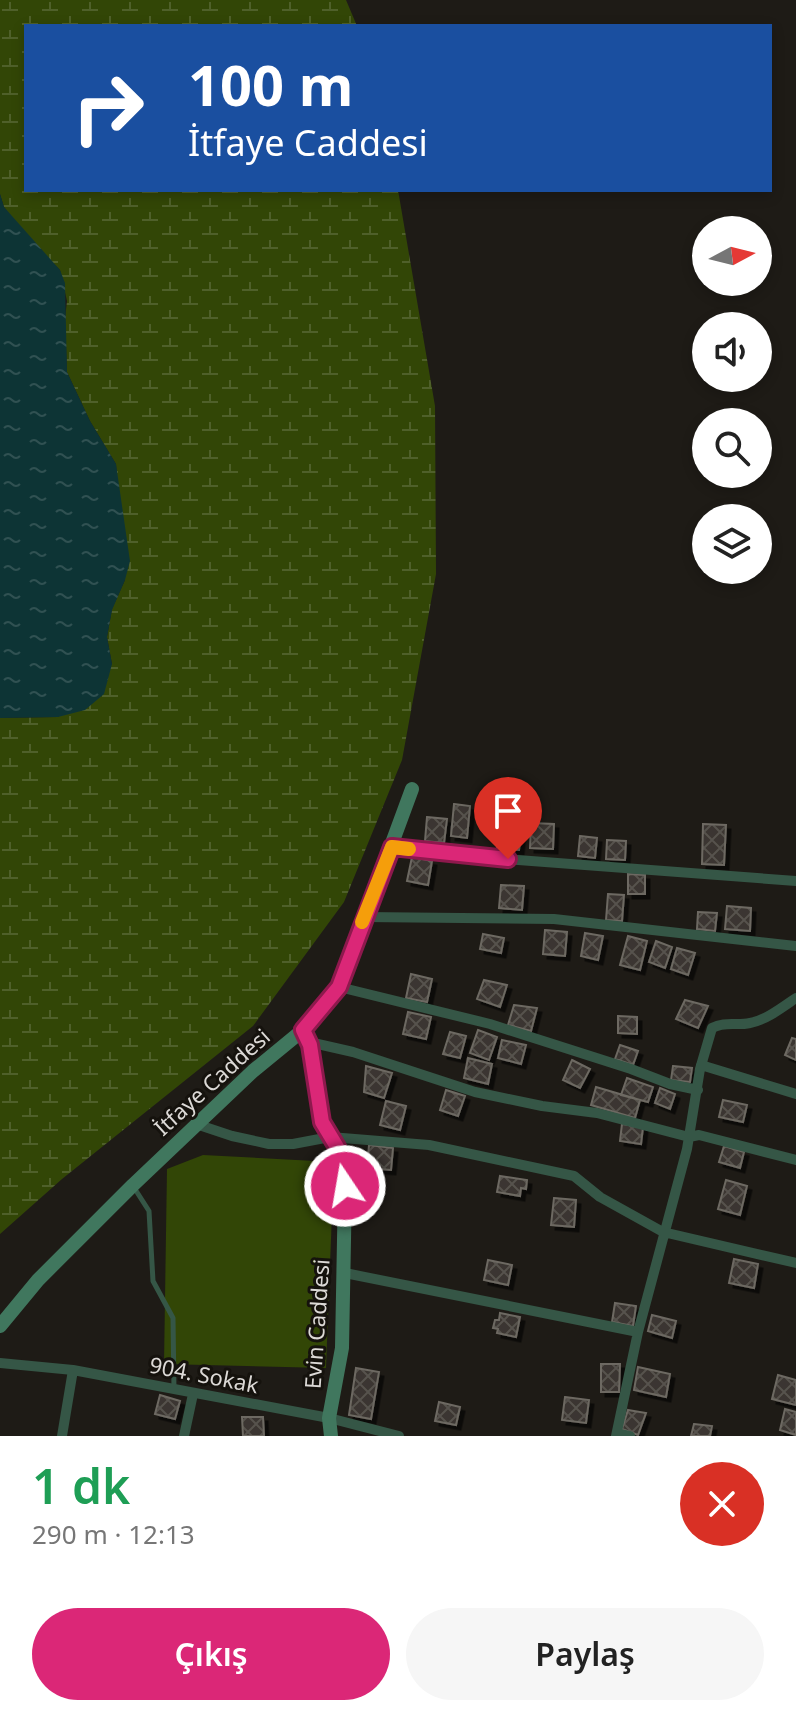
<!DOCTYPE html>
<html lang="tr">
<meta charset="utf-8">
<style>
body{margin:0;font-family:"Noto Sans",sans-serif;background:#f6f6f6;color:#222;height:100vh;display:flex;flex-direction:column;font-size:30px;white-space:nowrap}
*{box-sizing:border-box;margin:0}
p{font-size:26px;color:#767676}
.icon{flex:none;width:44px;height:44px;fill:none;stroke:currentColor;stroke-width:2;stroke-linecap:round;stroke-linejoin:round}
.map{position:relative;height:1436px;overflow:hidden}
.drawer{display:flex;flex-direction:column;background:#fff;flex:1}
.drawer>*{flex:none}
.hud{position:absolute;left:24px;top:24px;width:748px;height:168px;border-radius:0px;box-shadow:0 4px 12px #0003;background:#1a4fa0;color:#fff;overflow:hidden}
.needle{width:52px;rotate:83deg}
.fabs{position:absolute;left:692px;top:216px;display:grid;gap:16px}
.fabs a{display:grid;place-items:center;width:80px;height:80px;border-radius:50%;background:#fff;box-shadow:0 4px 12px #0003;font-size:40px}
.pin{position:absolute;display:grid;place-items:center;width:68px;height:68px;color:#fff;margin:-82px -34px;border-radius:50% 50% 50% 0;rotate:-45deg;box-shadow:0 0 8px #0007}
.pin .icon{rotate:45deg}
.me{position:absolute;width:88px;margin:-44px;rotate:348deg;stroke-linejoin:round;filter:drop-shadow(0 0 6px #0008)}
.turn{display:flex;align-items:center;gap:28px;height:168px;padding:0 32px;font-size:36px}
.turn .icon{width:104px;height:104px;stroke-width:2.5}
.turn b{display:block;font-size:56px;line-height:68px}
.round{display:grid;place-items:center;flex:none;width:84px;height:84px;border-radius:42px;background:#f6f6f6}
.overview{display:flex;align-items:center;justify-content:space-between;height:136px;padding:0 32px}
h1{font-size:48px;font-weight:600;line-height:60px;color:#1e9e55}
.cta{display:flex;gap:16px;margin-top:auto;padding:16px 32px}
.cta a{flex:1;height:92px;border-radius:48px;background:#db2777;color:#fff;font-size:32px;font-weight:600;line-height:92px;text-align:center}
.cta a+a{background:#f6f6f6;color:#222}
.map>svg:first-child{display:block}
.wetland{fill:url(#wetland-marsh)}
.pitch{fill:#324606}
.water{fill:url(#water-ripples)}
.building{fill:url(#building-cross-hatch);stroke:#6d6962;stroke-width:2;filter:url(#shadow)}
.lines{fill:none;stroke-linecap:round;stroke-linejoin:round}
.lane{stroke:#355646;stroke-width:5}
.street{stroke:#355646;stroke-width:10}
.secondary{stroke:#40775e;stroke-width:14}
.route-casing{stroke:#8e194d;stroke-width:20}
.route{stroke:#db2777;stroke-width:14}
.slow{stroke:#f59e0b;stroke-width:14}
.labels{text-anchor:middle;stroke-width:6;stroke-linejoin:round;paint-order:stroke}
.street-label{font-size:22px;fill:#dcd9d6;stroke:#15120d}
</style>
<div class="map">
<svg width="796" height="1436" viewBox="0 0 796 1436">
<defs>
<pattern id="wetland-marsh" width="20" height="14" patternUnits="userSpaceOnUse" patternTransform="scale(2)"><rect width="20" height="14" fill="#324606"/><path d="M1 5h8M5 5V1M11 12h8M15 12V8" fill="none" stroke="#4f602a"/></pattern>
<pattern id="water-ripples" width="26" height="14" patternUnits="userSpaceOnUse" patternTransform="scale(2)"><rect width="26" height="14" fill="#0d3435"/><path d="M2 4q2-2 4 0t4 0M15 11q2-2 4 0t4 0" fill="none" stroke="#305152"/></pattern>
<pattern id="building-cross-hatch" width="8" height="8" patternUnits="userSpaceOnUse" patternTransform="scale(2)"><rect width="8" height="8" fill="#3a3630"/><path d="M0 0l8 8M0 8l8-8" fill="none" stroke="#56524d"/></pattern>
<filter id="shadow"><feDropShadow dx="4.5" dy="4.5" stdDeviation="0" flood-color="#0009"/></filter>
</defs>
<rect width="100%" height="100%" fill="#1e1b16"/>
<path class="wetland" d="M0 0H346L357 26H26V190H398L435 406 436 574 402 760 344 902 253 1026 62 1179 0 1234V718L58 717 112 664 107 637 112 609 125 580 116 464 90 421 67 372 65 319 67 301 60 270 25 234 4 207 0 194Z"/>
<path class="pitch" d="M203 1155 334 1162 326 1368 164 1364 167 1169Z"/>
<path class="water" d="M0 194 4 207 60 270 65 283 67 372 90 421 116 464 130 561 125 580 112 610 107 637 112 664 104 694 85 710 58 717 0 718Z"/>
<path class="building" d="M454 804 470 806 467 838 451 836Z
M427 817 447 819 444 843 425 841Z
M499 821 522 823 519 850 497 848Z
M531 823 554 824 553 849 530 848Z
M703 824 726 825 724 865 702 864Z
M580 836 597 838 595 858 578 856Z
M607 840 626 841 625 860 606 859Z
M412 857 432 861 428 885 407 881Z
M628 874 645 875V894H628Z
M501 885 524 886 522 910 499 908Z
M608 894 624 895 622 921 606 920Z
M727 906 751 908 750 931 725 929Z
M698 912 717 913 715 931 697 929Z
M545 930 567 932 565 956 543 954Z
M585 933 603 936 598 960 581 956Z
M483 934 504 938 501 953 480 949Z
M628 936 647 941 640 970 620 965Z
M656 941 672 947 665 968 649 962Z
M677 948 695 953 688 975 671 969Z
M411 974 432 979 427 1002 406 998Z
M484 980 507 985 500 1007 477 999Z
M685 1000 708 1006 698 1028 676 1019Z
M514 1005 537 1008 531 1031 508 1025Z
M408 1012 431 1017 426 1039 403 1034Z
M618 1016 637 1017V1034L618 1033Z
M478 1030 497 1037 489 1060 470 1053Z
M450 1032 466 1036 460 1058 443 1054Z
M792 1038 796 1039V1060L785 1055Z
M502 1040 526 1045 521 1064 498 1058Z
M620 1045 638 1051 633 1065 615 1059Z
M468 1058 492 1064 488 1084 464 1078Z
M572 1060 590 1069 580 1088 563 1080Z
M366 1066 392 1073 384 1098 364 1092Z
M673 1066 692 1068 690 1082 671 1080Z
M627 1078 653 1087 648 1102 621 1095Z
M596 1087 640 1100 635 1118 591 1105Z
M660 1088 675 1094 670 1109 655 1103Z
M446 1090 465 1096 458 1116 440 1110Z
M723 1100 747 1105 743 1122 719 1117Z
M386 1101 406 1106 400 1130 380 1125Z
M622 1124 643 1127 641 1144 620 1141Z
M369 1145 393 1148 391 1170 367 1168Z
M724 1146 744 1152 740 1168 719 1162Z
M500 1176 527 1180 526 1189 521 1188 520 1196 497 1192Z
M726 1180 747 1186 740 1215 718 1209Z
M554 1198 576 1200 574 1227 551 1225Z
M734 1259 758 1264 754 1288 729 1283Z
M488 1260 512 1265 508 1285 484 1280Z
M615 1303 636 1306 633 1326 612 1322Z
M500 1313 520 1317 516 1337 497 1333 498 1329 493 1328 495 1320H499Z
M652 1315 676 1321 672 1338 648 1331Z
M601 1364H620L619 1392H601Z
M638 1367 670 1374 666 1397 634 1390Z
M356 1368 379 1372 371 1419 349 1415Z
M778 1375 796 1380V1405L772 1399Z
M160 1395 180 1401 175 1419 155 1414Z
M565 1397 589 1400 586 1423 562 1420Z
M439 1402 460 1407 456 1425 435 1421Z
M785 1409 796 1412V1435L780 1430Z
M628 1410 646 1413 638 1435 622 1429Z
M242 1417H263L264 1436H243Z
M694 1424 712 1426 710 1436H691Z"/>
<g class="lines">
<path class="lane" d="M133 1186 149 1211 153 1281 173 1318 174 1390"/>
<path class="street" d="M392 847 452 855 796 881
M364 917 554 919 796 946
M339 987 490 1024 631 1069 670 1084 698 1090
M309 1042 353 1052 475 1092 542 1106 597 1113 689 1137 699 1135 796 1160
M701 1065 796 1094
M196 1124 232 1136 269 1144H293L330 1137 429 1145 574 1176 600 1197 663 1232 796 1263
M345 1273 638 1332
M0 1363 73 1370 329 1418 399 1436
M617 1433 630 1436
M62 1436 73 1370
M184 1436 193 1394
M616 1436 638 1332 687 1149 700 1069 712 1028C725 1021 736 1026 750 1023 766 1020 783 1007 796 998"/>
<path class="secondary" d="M303 1030 310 1045 322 1122 337 1147 345 1186 342 1348 329 1418 331 1436
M0 1326 38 1280 133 1185 253 1071 303 1030 339 987 412 789"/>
</g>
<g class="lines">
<g class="route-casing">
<path id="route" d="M345 1186 337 1147 322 1122 310 1045 303 1030 339 987 392 847 508 859"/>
</g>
<use href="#route" class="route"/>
<path class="slow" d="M362 922 392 847 409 849"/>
</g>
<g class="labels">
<g class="street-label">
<text transform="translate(212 1082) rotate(-42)" y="8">İtfaye Caddesi</text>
<text transform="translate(317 1324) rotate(-86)" y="8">Evin Caddesi</text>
<text transform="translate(204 1375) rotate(11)" y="8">904. Sokak</text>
</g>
</g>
</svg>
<div class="fabs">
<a><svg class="needle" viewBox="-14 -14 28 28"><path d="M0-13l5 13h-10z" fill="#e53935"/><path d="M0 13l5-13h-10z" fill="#767676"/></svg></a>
<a><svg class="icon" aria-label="sound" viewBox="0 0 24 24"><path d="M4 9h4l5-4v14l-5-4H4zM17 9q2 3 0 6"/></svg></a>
<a><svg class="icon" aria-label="search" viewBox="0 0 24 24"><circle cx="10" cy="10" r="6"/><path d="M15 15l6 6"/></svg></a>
<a><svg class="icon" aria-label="layers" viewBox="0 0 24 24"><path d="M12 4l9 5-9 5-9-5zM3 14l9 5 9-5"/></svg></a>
</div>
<div class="pin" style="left:508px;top:859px;background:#d93025"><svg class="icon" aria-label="arrive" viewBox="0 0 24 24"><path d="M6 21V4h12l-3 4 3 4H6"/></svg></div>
<svg class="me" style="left:345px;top:1186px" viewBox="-20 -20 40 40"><circle r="17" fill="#db2777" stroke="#fff" stroke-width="3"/><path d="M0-11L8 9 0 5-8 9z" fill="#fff"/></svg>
<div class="hud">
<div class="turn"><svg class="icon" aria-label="right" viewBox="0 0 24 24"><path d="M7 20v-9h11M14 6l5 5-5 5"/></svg><div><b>100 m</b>İtfaye Caddesi</div></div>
</div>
</div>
<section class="drawer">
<div class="overview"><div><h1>1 dk</h1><p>290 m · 12:13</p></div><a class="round" style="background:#d93025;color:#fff"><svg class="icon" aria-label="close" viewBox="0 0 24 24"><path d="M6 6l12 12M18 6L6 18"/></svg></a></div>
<div class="cta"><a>Çıkış</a><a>Paylaş</a></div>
</section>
